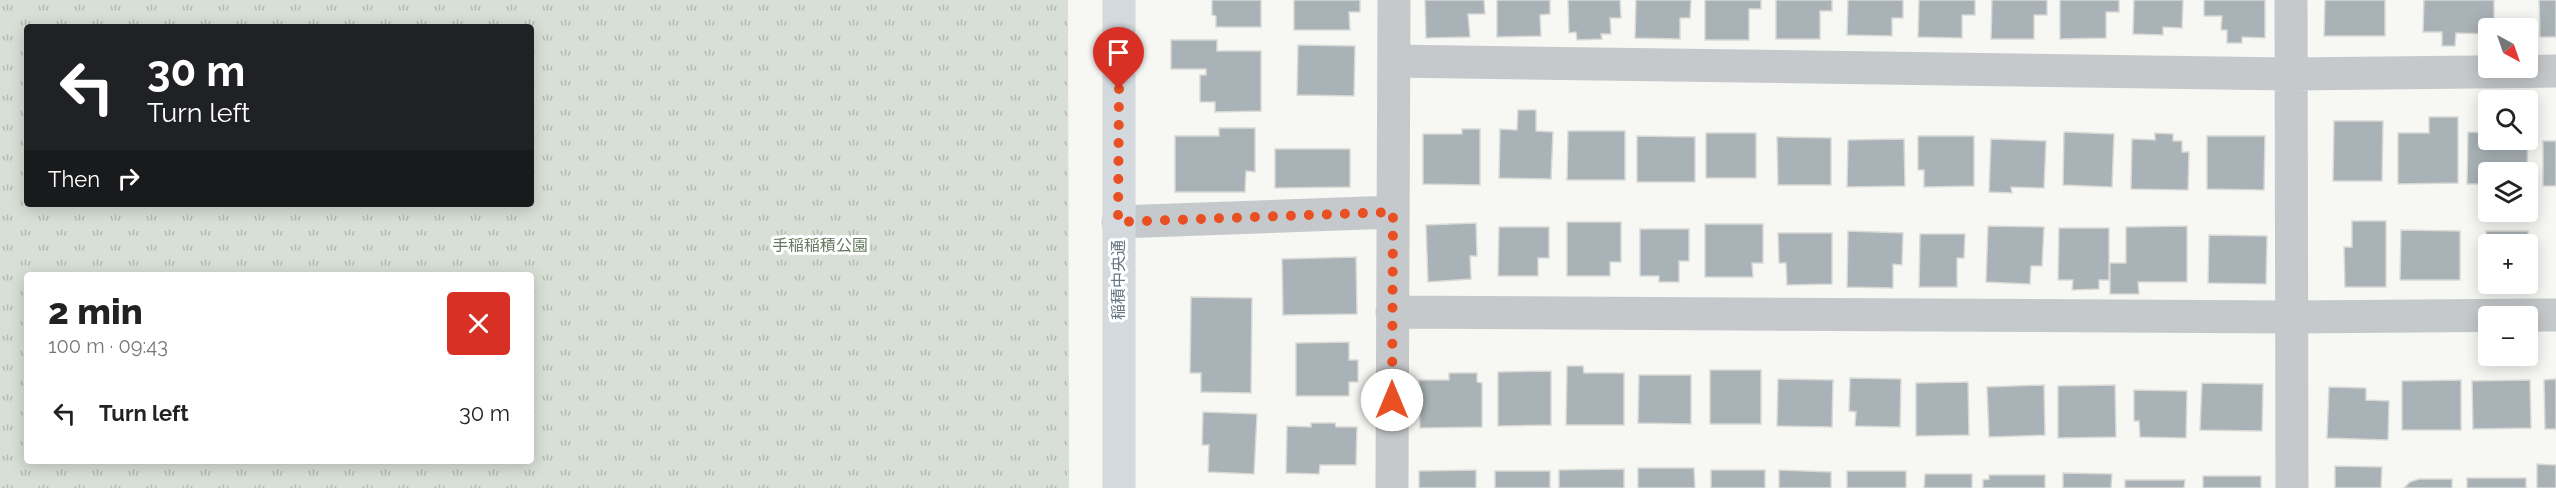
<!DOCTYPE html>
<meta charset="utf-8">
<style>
body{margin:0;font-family:Raleway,"Noto Sans JP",sans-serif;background:#f6f6f6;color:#222;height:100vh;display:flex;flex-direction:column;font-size:22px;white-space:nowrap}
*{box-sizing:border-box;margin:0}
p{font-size:20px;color:#767676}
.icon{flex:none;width:33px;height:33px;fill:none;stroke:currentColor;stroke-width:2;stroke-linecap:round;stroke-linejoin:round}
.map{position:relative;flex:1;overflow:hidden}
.panel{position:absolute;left:24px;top:272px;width:510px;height:192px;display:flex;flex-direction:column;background:#fff;border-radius:6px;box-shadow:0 3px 15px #0003}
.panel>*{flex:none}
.banner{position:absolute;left:24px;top:24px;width:510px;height:183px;border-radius:6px;box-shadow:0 3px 15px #0003;background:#202124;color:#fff;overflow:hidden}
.needle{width:39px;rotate:140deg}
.controls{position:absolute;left:2478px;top:18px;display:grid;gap:12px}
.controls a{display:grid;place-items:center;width:60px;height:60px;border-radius:6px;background:#fff;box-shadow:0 3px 15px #0003;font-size:30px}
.pin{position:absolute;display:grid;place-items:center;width:51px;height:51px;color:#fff;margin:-62px -26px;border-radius:50% 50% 50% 0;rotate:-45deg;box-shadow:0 0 6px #0007}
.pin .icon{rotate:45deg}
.me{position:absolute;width:66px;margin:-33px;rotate:0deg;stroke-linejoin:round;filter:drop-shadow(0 0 4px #0008)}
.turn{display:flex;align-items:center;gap:21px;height:126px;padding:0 24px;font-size:27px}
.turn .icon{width:78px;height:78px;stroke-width:2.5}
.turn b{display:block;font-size:42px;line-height:51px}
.then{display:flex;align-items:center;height:57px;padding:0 24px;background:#0003;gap:12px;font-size:22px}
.round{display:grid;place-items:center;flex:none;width:63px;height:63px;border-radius:6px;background:#f6f6f6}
.head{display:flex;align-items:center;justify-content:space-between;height:102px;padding:0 24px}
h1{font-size:36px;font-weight:800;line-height:45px}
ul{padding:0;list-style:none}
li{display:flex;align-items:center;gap:18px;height:78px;padding:0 24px}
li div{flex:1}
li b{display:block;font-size:22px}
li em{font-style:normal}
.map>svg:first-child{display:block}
.park{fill:url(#park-tufts);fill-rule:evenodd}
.building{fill:#a9b2b7;stroke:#d9d9d6;stroke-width:1.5}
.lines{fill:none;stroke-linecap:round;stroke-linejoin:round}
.street{stroke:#c5c9cc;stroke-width:33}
.secondary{stroke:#d4d9dd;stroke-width:33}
.route{stroke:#e85023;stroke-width:10;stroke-dasharray:0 18}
.labels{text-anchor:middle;stroke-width:6;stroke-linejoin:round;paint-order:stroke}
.park-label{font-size:16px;fill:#657860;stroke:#fff}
.street-label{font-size:16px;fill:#657786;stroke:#fff}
</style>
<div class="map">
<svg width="2556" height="488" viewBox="0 0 2556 488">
<defs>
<pattern id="park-tufts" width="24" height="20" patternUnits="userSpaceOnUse" patternTransform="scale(1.5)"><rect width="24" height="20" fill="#d8dfd5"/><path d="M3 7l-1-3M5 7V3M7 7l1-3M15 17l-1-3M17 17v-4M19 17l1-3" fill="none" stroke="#b3bab2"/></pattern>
</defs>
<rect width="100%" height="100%" fill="#f7f7f4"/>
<path class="park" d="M0 0H1068L1069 488H0ZM27 27H531V204H27ZM27 274H531V460H27Z"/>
<path class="building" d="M1212 0H1261V27H1216V16L1212 15Z
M1294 0H1360V12H1349L1350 30H1294Z
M1425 0H1484L1485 14H1468L1470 37 1426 38Z
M1497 0H1550V14L1540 15 1541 36 1497 37Z
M1568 0H1620L1621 18H1610L1611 34H1601L1602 39 1577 40 1576 32 1569 33Z
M1636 0H1691L1690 18H1680V39L1635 38Z
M1705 0H1761V9H1749V40H1705Z
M1776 0H1832V11H1820V39H1776Z
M1848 0H1903V18H1892V36L1847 35Z
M1919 0H1975V15H1962V38L1918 37Z
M1992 0H2047V15H2034V39H1991Z
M2060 0H2119V12H2106V38L2060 39Z
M2134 0H2183L2182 28 2163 27V35L2133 34Z
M2204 0H2265V38L2242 37V43H2227V30H2221L2222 16H2204Z
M2325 0H2385V36H2324Z
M2424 0H2494V28H2488V34L2456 33 2455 46H2442V32H2423Z
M2539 0H2556V37H2540Z
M1171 40H1217V51H1261V111L1215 112V102H1200V75H1206V69H1171Z
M1298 45 1355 46 1354 96 1297 95Z
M1518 110H1536V131L1553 132 1551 179 1499 178 1500 129 1517 130Z
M2429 117H2458V183L2398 184V133H2429Z
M2334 121H2383L2382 181H2333Z
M1219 128H1255V172L1246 171 1245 192H1175V136H1219Z
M1462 129H1480V185L1423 184V134H1462Z
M1568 131H1625V180H1567Z
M2064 132 2114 134 2112 187 2063 185Z
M2468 132 2488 133V140H2528V133L2527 172H2488V184H2467Z
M1706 133H1756V178H1706Z
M2155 133 2173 134V141H2182V152H2189L2188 190 2131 189 2132 139 2155 140Z
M1637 136 1695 137V182H1637Z
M1918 136H1974V186L1924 187V170H1918Z
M2207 136H2265L2264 190 2207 189Z
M1777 137 1831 138V185H1778Z
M1904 139 1905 186 1847 187 1848 140Z
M1991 139 2046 141 2044 188 2011 187 2012 193 1989 192Z
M2543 141H2556V186H2543Z
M1275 149H1350V187L1275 188Z
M2352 221H2386V287H2345L2344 247H2352Z
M1567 222H1621V262H1610V276H1567Z
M1476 223 1477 256H1470L1471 279 1428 282 1426 225Z
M1705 224H1763V263H1752L1753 277H1705Z
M1988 226 2044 227 2042 266H2031L2030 284 1986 282Z
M2187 226V282H2138L2139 294H2110V263H2126V227Z
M1499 227H1549V258H1538V276H1498Z
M2059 228H2109V280H2099V289L2072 290 2073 280H2058Z
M1640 229H1689V261H1679V282H1659V276H1640Z
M2401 230 2460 231V280H2400Z
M1848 231 1903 233 1902 265 1893 264V288L1847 287Z
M2486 231H2528V277V244H2488L2487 277Z
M1778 233H1832V284L1787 285 1786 263H1779Z
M1920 234H1965L1964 258H1957V287H1919Z
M2209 235 2267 236 2266 284 2208 283Z
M1356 257 1357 314 1283 315 1282 259Z
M1191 297 1252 298 1251 393 1201 392V373H1190Z
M1349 342V360H1358V382H1349V396H1296V343Z
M1567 366H1583L1584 373H1624V425H1566Z
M1710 370H1761V424H1710Z
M1551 371V425L1498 426V372Z
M1449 373H1477V382L1482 383V427L1420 428 1419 380H1449Z
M1639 375H1691V424L1638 423Z
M1850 378 1901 379 1900 427 1855 426 1856 412 1849 411Z
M1778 379 1833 380 1832 427 1777 426Z
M2556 379V429H2545L2544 380Z
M2461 380V430H2402V381Z
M2530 380 2531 428 2473 429 2472 381Z
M1968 382 1969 435 1916 436V383Z
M2202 383 2263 384 2262 431 2200 430Z
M2044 385 2045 435 1989 437 1987 387Z
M2115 385 2116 437 2058 438V386Z
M2329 387 2366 388V400L2389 401 2388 440 2327 438Z
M2134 390 2187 391 2186 438 2140 437 2139 421H2134Z
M1203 412 1257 414 1254 474 1208 472 1209 445H1202Z
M1311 423H1335L1336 427H1357L1356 465H1320L1319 474 1286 473 1287 426 1311 427Z
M2537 464 2556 465V488H2537Z
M2335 466 2382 467 2381 488H2335Z
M1638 468H1694L1695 488H1638Z
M1624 469V488H1559V470Z
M1476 470V488H1419V471Z
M1711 470H1765V488H1711Z
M1779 470 1831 472V488H1779Z
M1495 471H1550V488H1495Z
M1847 471H1906V488H1847Z
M2063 473 2112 474 2111 488H2063Z
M1925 474H1972V488H1924Z
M1989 475H2045V488H1983V480L1989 479Z
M2203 476H2261V488H2203Z
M2467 478H2526V488H2467Z
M2419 479H2452V488H2404L2410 482Z
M2125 480H2185L2184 488H2125Z"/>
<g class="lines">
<path class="street" d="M2291 0 2292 488
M1394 61 2291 74 2556 71
M1118 222 1393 212
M1392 312 2292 317 2556 315
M1392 488 1394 0"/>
<path class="secondary" d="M1119 488V0"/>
</g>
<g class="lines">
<path class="route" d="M1119 89 1118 222 1393 212 1392 400"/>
</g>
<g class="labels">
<g class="park-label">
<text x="820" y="251">手稲稲積公園</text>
</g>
<g class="street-label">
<text transform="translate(1118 280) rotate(-90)" y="6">稲積中央通</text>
</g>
</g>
</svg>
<div class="controls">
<a><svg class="needle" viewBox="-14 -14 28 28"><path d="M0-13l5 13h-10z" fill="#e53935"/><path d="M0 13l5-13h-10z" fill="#767676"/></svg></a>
<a><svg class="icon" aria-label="search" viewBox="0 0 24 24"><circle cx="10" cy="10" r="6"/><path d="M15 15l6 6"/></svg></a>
<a><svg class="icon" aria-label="layers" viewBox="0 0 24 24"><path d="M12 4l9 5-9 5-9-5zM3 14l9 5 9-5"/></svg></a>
<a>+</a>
<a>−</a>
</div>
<div class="pin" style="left:1119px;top:89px;background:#d93025"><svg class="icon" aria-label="arrive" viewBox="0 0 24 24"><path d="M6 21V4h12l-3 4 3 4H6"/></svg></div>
<svg class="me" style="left:1392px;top:400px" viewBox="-20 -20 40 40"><circle r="19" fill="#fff"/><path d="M0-13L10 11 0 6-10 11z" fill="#e85023"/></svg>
<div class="banner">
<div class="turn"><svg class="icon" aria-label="left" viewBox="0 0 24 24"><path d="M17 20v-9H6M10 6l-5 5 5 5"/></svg><div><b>30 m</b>Turn left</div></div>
<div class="then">Then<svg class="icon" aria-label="right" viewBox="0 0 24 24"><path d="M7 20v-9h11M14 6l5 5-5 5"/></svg></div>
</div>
<section class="panel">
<div class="head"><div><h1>2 min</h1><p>100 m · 09:43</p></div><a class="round" style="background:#d93025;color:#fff"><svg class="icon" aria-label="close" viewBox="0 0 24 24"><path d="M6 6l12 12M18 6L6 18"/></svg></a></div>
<ul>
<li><svg class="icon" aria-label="left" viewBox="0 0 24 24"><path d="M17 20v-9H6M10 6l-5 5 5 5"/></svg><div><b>Turn left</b></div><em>30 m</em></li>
</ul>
</section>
</div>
